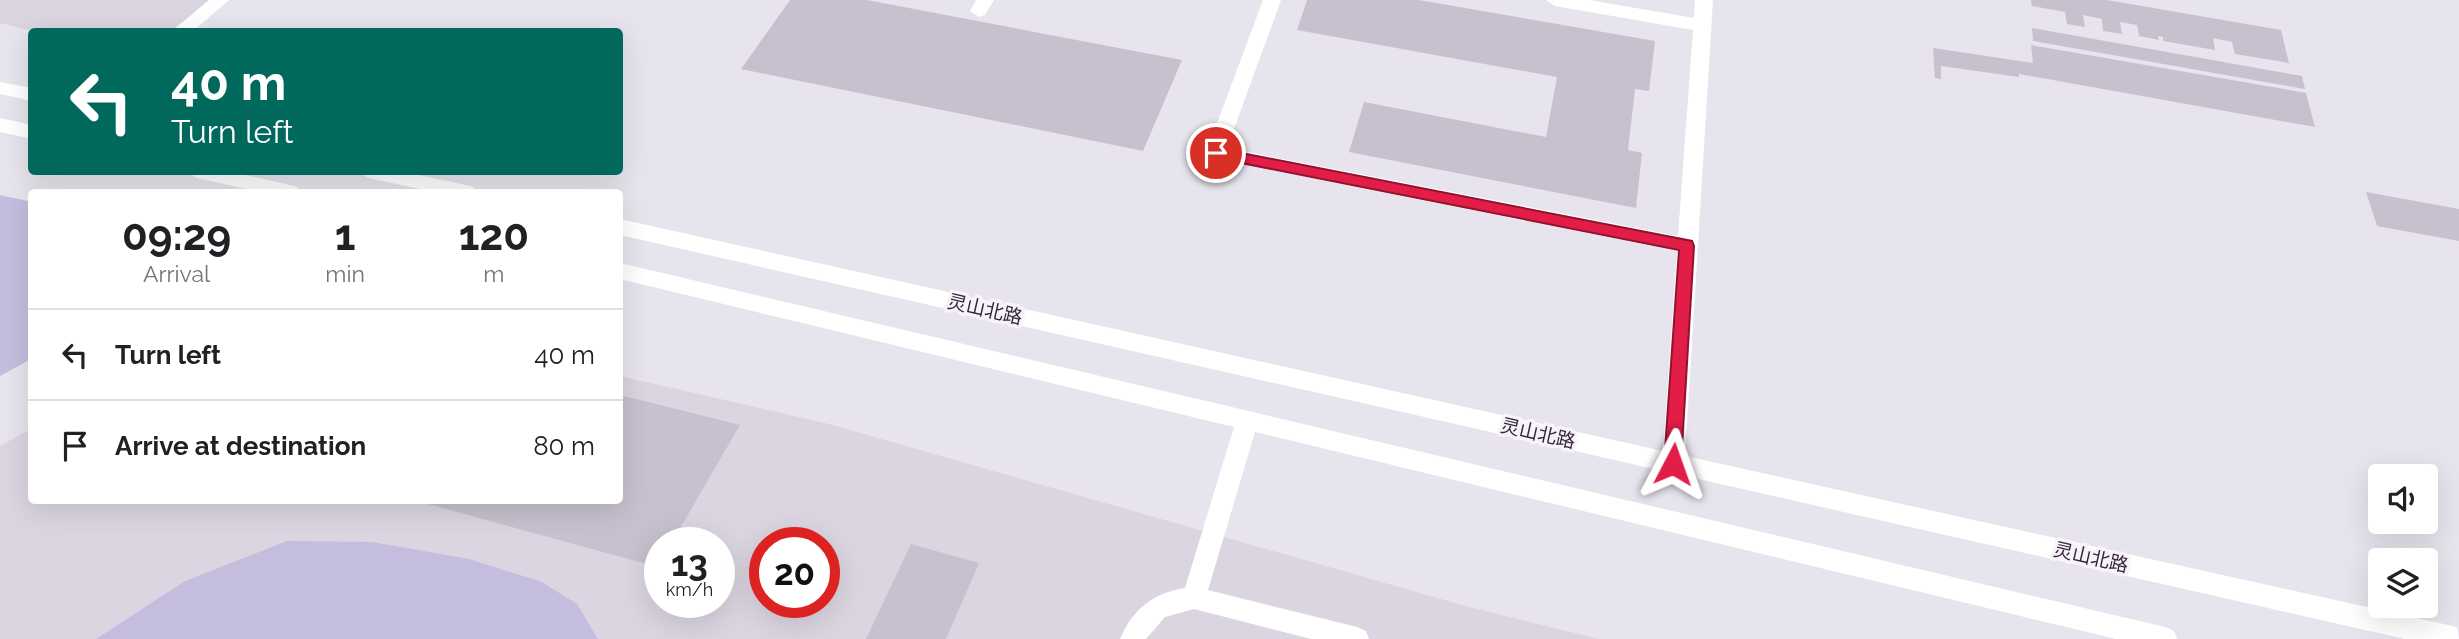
<!DOCTYPE html>
<meta charset="utf-8">
<style>
body{margin:0;font-family:Raleway,"Noto Sans SC",sans-serif;background:#f6f6f6;color:#202124;height:100vh;display:flex;flex-direction:column;font-size:26px;white-space:nowrap}
*{box-sizing:border-box;margin:0}
p{font-size:23px;color:#757577}
.icon{flex:none;width:38px;height:38px;fill:none;stroke:currentColor;stroke-width:2;stroke-linecap:round;stroke-linejoin:round}
.map{position:relative;flex:1;overflow:hidden}
.details{position:absolute;left:28px;top:189px;width:595px;height:315px;display:flex;flex-direction:column;background:#fff;border-radius:7px;box-shadow:0 7px 28px #0002}
.details>*{flex:none}
.hud{position:absolute;left:28px;top:28px;width:595px;height:147px;border-radius:7px;box-shadow:0 7px 28px #0002;background:#00695c;color:#fff;overflow:hidden}
.tools{position:absolute;left:2368px;top:464px;display:grid;gap:14px}
.tools a{display:grid;place-items:center;width:70px;height:70px;border-radius:7px;background:#fff;box-shadow:0 7px 28px #0002;font-size:35px}
.speed{position:absolute;left:644px;top:527px;display:flex;gap:14px;font-size:35px;font-weight:700;text-align:center}
.speed>*{display:grid;place-content:center;width:91px;height:91px;border-radius:50%;background:#fff;box-shadow:0 7px 28px #0002;line-height:1}
.speed small{font-size:18px;font-weight:400}
.speed .limit{border:10px solid #d22;background:#fff;color:#111}
.pin{position:absolute;display:grid;place-items:center;width:60px;height:60px;color:#fff;margin:-30px;border:4px solid #fff;border-radius:50%;box-shadow:0 2px 7px #0007}
.me{position:absolute;width:77px;margin:-38px;rotate:4deg;stroke-linejoin:round;filter:drop-shadow(0 0 5px #0008)}
.turn{display:flex;align-items:center;gap:24px;height:147px;padding:0 28px;font-size:32px}
.turn .icon{width:91px;height:91px;stroke-width:2.5}
.turn b{display:block;font-size:49px;line-height:60px}
.eta{display:flex;justify-content:space-evenly;align-items:center;height:119px;text-align:center}
.eta b{font-size:42px;font-weight:700;line-height:49px}
ul{padding:0;list-style:none}
li{display:flex;align-items:center;gap:21px;height:91px;padding:0 28px;border-top:2px solid #e0e0e0}
li div{flex:1}
li b{display:block;font-size:26px}
li em{font-style:normal}
.map>svg:first-child{display:block}
.built{fill:#dbd5e1;fill-rule:evenodd}
.green{fill:#c4bdde}
.building{fill:#c7c0ce}
.lines{fill:none;stroke-linecap:round;stroke-linejoin:round}
.minor{fill:#fff;fill-rule:evenodd}
.route{fill:#e11d48;stroke:#92132f;stroke-width:2}
.labels{text-anchor:middle;stroke-width:7;stroke-linejoin:round;paint-order:stroke}
.street-label{font-size:19px;fill:#36233e;stroke:#f7f4f9}
</style>
<div class="map">
<svg width="2459" height="639" viewBox="0 0 2459 639">
<rect width="100%" height="100%" fill="#e8e4ed"/>
<path class="built" d="M0 0H212L170 31 37 32 0 23Z
M620 376 829 424 1462 605 1599 639H0V446L31 429 32 500H620ZM660 542H719V602H660ZM765 542H824V602H765Z"/>
<path class="green" d="M0 195 32 202 31 359 0 376Z
M287 541 372 542 469 559 542 582 577 604 598 639H96L185 581Z"/>
<path class="building" d="M790 0H867L1182 60 1143 151 741 69Z
M1307 0H1419L1655 41 1649 91 1635 89 1628 150 1642 153 1636 208 1349 152 1364 102 1546 137 1557 77 1297 30Z
M2031 0H2107L2281 30 2289 63 2235 54 2232 42 2213 38 2215 50 2163 41V37L2158 36 2159 40 2139 36 2137 25 2120 22 2122 34 2103 31 2102 19 2083 15 2085 27 2067 24 2065 12 2032 6Z
M2032 28 2302 76 2305 89 2033 41Z
M2031 45 2306 93 2315 127 2019 74V77L1941 66V79L1935 78 1933 48 2033 63Z
M2366 192 2459 209V241L2377 226Z
M620 395 740 425 672 542H660L658 567 417 501 620 500Z
M911 544 979 563 946 639H866Z"/>
<g class="lines">
<path class="minor" d="M209 0H229L192 32H171Z
M976 0H994L985 15 979 17 970 11Z
M1263 0H1281L1227 148 1678 236 1693 30 1555 6 1546 0H1589L1694 18 1695 0H1713L1685 456 2457 627 2459 639H2405L620 235V219L1663 451 1677 251 1209 158 1206 153Z
M0 82 32 88V101L0 94Z
M0 118 32 125V139L0 132Z
M191 172H231L290 185 297 187 300 192H260L201 179 194 177Z
M363 172H404L466 185 473 187 476 192H434L373 179 366 177Z
M620 263 2165 627 2174 631 2177 639H2116L1255 432 1208 590 1357 627 1366 631 1369 639H1311L1194 609 1165 617 1146 639H1120C1133 609 1153 593 1185 588L1234 427 620 279Z"/>
</g>
<path class="route" d="M1216 148 1692 241 1694 246 1681 464 1679 469 1673 471 1667 469 1664 464 1679 250 1211 157 1208 153 1211 149Z"/>
<g class="labels">
<g class="street-label">
<text transform="translate(985 309) rotate(13)" y="7">灵山北路</text>
<text transform="translate(1538 433) rotate(13)" y="7">灵山北路</text>
<text transform="translate(2091 557) rotate(13)" y="7">灵山北路</text>
</g>
</g>
</svg>
<div class="tools">
<a><svg class="icon" aria-label="sound" viewBox="0 0 24 24"><path d="M4 9h4l5-4v14l-5-4H4zM17 9q2 3 0 6"/></svg></a>
<a><svg class="icon" aria-label="layers" viewBox="0 0 24 24"><path d="M12 4l9 5-9 5-9-5zM3 14l9 5 9-5"/></svg></a>
</div>
<div class="speed"><div>13<small>km/h</small></div><div class="limit">20</div></div>
<div class="pin" style="left:1216px;top:153px;background:#d93025"><svg class="icon" aria-label="arrive" viewBox="0 0 24 24"><path d="M6 21V4h12l-3 4 3 4H6"/></svg></div>
<svg class="me" style="left:1673px;top:464px" viewBox="-20 -20 40 40"><path d="M0-17L14 15 0 8-14 15z" fill="#e11d48" stroke="#fff" stroke-width="4"/></svg>
<div class="hud">
<div class="turn"><svg class="icon" aria-label="left" viewBox="0 0 24 24"><path d="M17 20v-9H6M10 6l-5 5 5 5"/></svg><div><b>40 m</b>Turn left</div></div>
</div>
<section class="details">
<div class="eta">
<div><b>09:29</b><p>Arrival</p></div>
<div><b>1</b><p>min</p></div>
<div><b>120</b><p>m</p></div>
</div>
<ul>
<li><svg class="icon" aria-label="left" viewBox="0 0 24 24"><path d="M17 20v-9H6M10 6l-5 5 5 5"/></svg><div><b>Turn left</b></div><em>40 m</em></li>
<li><svg class="icon" aria-label="arrive" viewBox="0 0 24 24"><path d="M6 21V4h12l-3 4 3 4H6"/></svg><div><b>Arrive at destination</b></div><em>80 m</em></li>
</ul>
</section>
</div>
